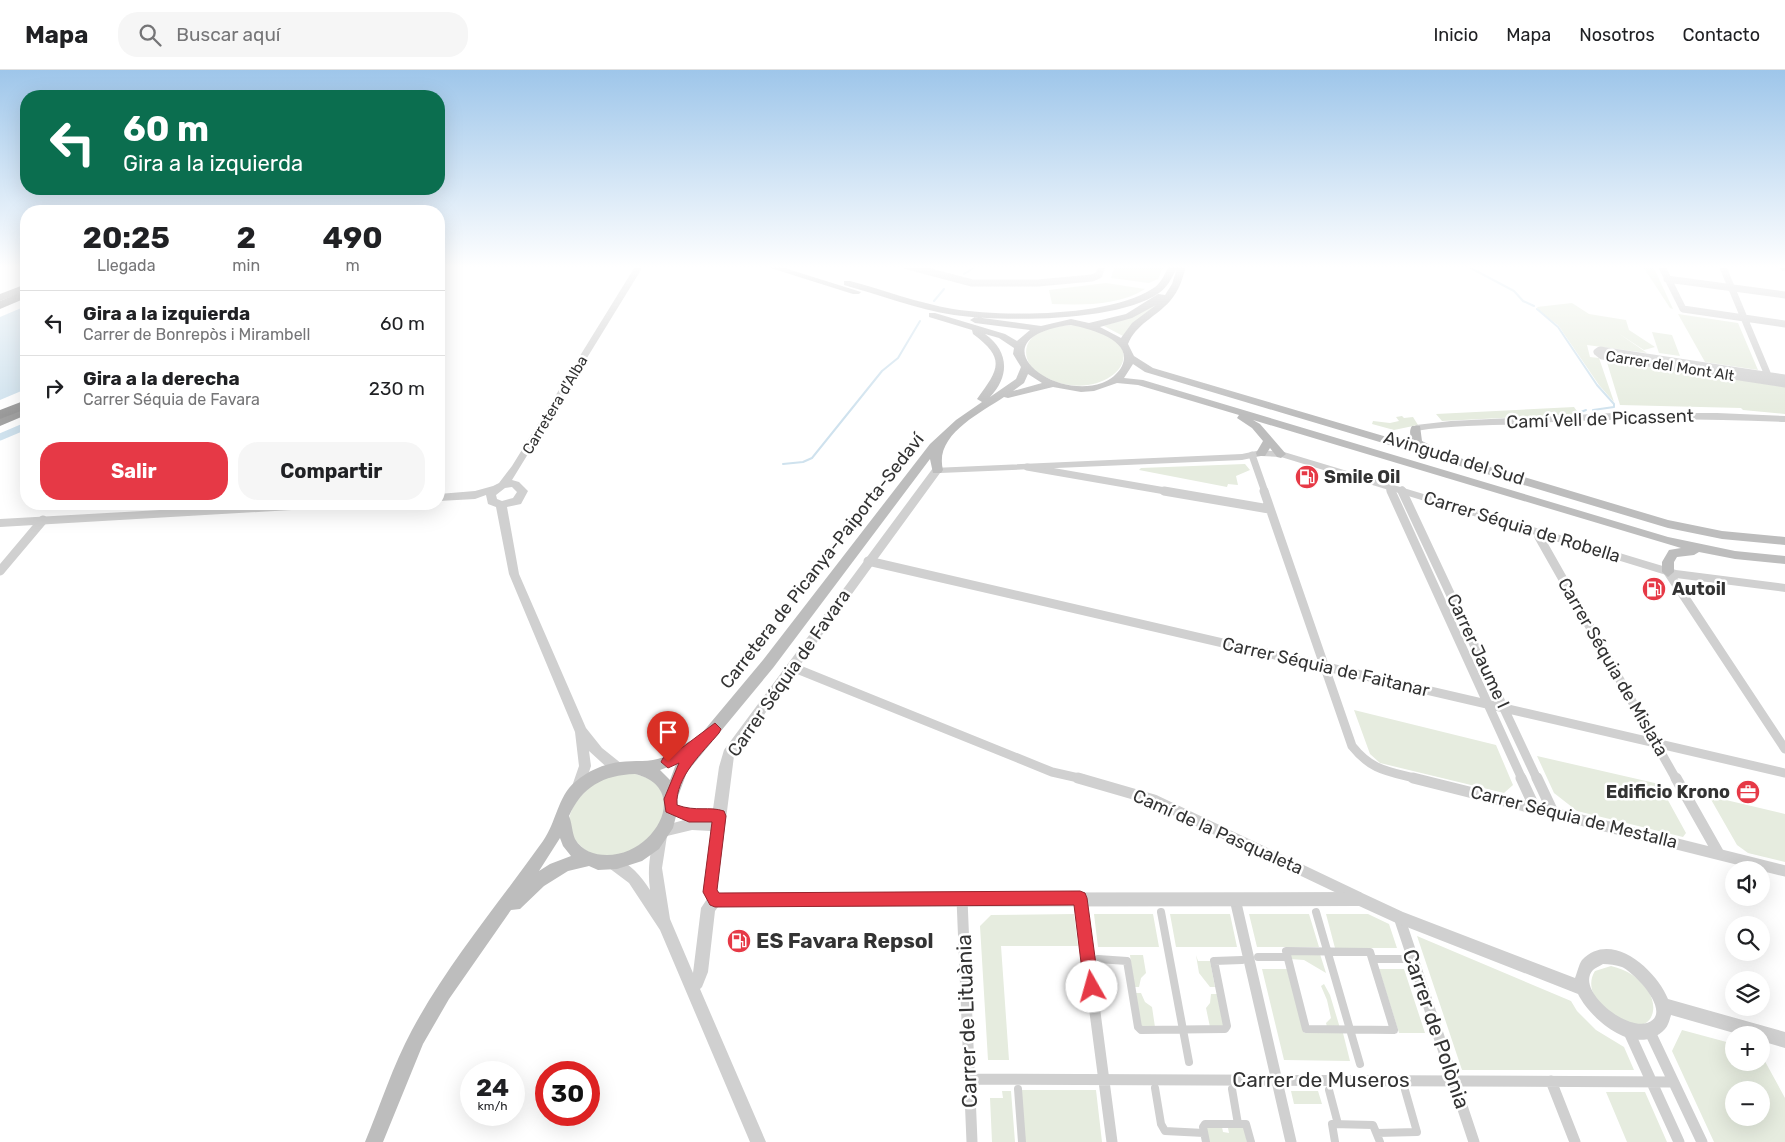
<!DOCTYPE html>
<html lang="es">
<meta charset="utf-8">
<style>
body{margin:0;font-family:Rubik,sans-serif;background:#f6f6f6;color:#202124;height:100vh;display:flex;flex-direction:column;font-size:19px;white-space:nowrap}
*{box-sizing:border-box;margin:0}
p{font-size:16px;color:#757577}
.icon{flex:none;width:28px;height:28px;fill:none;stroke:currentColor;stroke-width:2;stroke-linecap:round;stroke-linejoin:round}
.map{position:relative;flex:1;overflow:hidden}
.details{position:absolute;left:20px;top:135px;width:425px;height:305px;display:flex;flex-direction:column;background:#fff;border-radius:20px;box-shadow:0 5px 20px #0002}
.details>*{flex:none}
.hud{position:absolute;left:20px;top:20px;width:425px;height:105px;border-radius:20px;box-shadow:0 5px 20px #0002;background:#0b6e4f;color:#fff;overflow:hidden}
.controls{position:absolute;left:1725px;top:791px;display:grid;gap:10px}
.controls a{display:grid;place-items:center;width:45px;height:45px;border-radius:50%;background:#fff;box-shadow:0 5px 20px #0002;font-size:25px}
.speed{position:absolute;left:460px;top:991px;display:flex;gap:10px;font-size:25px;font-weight:700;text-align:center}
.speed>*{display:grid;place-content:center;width:65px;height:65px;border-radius:50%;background:#fff;box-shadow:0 5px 20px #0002;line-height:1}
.speed small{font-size:12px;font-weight:400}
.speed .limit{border:8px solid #d22;background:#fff;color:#111}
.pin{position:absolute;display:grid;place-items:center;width:42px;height:42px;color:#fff;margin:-51px -21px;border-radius:50% 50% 50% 0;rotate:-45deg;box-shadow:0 0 5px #0007}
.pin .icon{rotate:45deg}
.me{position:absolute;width:55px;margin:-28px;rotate:353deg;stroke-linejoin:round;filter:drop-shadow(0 0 4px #0008)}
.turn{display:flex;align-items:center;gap:18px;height:105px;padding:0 20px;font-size:22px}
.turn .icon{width:65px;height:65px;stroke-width:2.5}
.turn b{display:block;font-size:35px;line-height:42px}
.eta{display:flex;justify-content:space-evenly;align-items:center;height:85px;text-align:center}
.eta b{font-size:30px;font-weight:700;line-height:35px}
.cta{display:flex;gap:10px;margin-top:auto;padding:10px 20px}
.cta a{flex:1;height:58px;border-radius:20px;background:#e63946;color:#fff;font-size:20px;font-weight:700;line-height:58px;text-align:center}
.cta a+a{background:#f6f6f6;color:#202124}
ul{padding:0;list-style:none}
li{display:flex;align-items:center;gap:15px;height:65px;padding:0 20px;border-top:1px solid #e0e0e0}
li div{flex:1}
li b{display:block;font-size:19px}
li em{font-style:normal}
header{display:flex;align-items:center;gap:30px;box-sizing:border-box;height:70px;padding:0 25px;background:#fff;border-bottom:1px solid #e0e0e0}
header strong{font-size:24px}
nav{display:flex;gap:28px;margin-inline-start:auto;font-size:18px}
.search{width:350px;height:45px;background:#f6f6f6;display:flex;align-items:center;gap:12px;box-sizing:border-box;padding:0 18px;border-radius:20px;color:#757577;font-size:19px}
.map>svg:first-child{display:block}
.green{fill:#e6ecdf;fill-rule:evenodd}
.water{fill:#cfe2ee}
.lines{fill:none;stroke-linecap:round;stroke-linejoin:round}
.stream{stroke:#cfe2ee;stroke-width:2}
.canal{stroke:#cfe2ee;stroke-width:7}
.pedestrian{stroke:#d0d0d0;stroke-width:8}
.minor-far2{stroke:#d0d0d0;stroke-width:7}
.minor-far1{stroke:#d0d0d0;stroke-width:9}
.minor{stroke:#d0d0d0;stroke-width:11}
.tertiary{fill:#d0d0d0;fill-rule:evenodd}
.secondary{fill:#bdbdbd;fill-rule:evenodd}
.trunk{fill:#a2a2a2;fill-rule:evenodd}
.motorway{fill:#9a9a9a;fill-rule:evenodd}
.route{fill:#e63946;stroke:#96252e}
.labels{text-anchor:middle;stroke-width:5;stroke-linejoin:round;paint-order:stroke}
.far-street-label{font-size:15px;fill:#333;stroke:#fff}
.street-label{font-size:18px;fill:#333;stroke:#fff}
.poi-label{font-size:18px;font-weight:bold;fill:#333;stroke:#fff;text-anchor:start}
.near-poi-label{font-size:21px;font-weight:bold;fill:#333;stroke:#fff;text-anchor:start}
.near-street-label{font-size:21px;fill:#333;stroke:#fff}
</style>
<header>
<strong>Mapa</strong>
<div class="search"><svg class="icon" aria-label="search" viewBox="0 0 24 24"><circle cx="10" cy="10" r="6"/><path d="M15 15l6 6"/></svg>Buscar aquí</div>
<nav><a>Inicio</a><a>Mapa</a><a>Nosotros</a><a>Contacto</a></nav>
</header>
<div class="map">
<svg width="1785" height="1072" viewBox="0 0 1785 1072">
<rect width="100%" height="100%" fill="#fff"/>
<path class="green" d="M1115 195H1164L1158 209 1149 213 1111 208Z
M1642 195 1653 196 1673 239 1670 238Z
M1106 213 1145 219C1118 236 1083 235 1052 234L1049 220Z
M1162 230 1123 266 1104 256 1122 250Z
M1572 233 1589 244 1626 250 1629 260 1655 277 1644 280 1618 263 1647 283 1587 275 1590 287 1599 288 1614 332 1599 315 1558 255 1541 243 1537 237Z
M1678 244 1738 253 1758 300 1705 292Z
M1073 255C1174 270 1103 344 1040 304 1021 292 1021 270 1043 260 1052 256 1063 256 1073 255Z
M1652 262 1672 265 1680 286 1659 283Z
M1606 289 1785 317V344L1743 340 1741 338 1620 335Z
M1574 337 1579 344 1442 351 1436 344Z
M1402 346 1404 348 1413 347 1418 355 1394 360 1372 354 1373 351 1390 353 1399 351 1396 347Z
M1245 394 1250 400 1236 406 1238 415 1228 414 1227 417 1139 400 1141 398Z
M1354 640 1496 675 1513 715 1504 723 1380 693 1370 684Z
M1537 686 1659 714 1686 763 1683 767 1577 741 1554 723Z
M630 702C637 705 649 707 654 712 694 746 619 810 583 778 559 758 569 736 589 718 592 715 596 710 600 708 609 704 621 704 630 702Z
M1709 726 1785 744V792L1748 783 1737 775Z
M1074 844 1078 876H1001L1009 990H988L980 856 991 845Z
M1094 844H1153L1159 877H1098Z
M1170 844H1230L1237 877H1176Z
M1249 844H1309L1319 877H1257Z
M1326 844H1368L1389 854 1397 878H1335Z
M1417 866 1571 931 1577 941 1596 960 1624 977 1634 1000H1462Z
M1289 883 1320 884 1326 903 1304 890 1290 889Z
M1130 885H1143L1146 903 1141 908 1139 917H1134Z
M1196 885 1198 891H1210L1215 917H1210L1199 903Z
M1611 896C1628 900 1638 907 1648 921 1659 937 1653 961 1629 954 1609 948 1581 923 1595 901Z
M1262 899H1287L1304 963H1343L1350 991 1284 990Z
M1379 899H1404L1425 963H1399Z
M1324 914 1330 925 1340 958 1327 957 1326 953 1331 948 1327 930 1321 916Z
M1136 923H1141L1145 932 1152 937 1155 957H1141Z
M1211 924H1217L1224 958 1210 957 1206 938 1210 933Z
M1682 960 1734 974V992H1761V984L1785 1028V1072H1714L1672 981ZM1734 1020H1761V1048H1734Z
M1020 1020H1096L1102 1072H1024Z
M1002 1021H1011L1015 1072H992L990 1028H1003Z
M1291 1021H1318L1322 1034H1294Z
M1606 1022H1645L1667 1072H1627Z
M1206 1057H1222L1223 1062 1229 1063 1228 1058H1244L1247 1072H1208Z"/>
<path class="water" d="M26 236V319L0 330V247Z"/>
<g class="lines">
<path class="stream" d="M1465 195 1514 221 1523 231 1534 236
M964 204 978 195
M934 231 944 219
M1537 239 1558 257 1597 315 1614 334V337L1593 340
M1581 342 1586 340
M0 366 26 354
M783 394 803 392 812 388 882 301 898 288 920 251"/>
<path class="canal" d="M0 367 26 356"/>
<path class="pedestrian" d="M1161 842 1189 992
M1316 842 1360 994
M1286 881 1370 882 1394 960 1306 959Z
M1258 887H1287
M1098 889 1127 891 1138 957 1141 960 1225 959 1227 956 1214 891 1242 890
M1373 889H1403
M1155 1018 1161 1054 1165 1061 1204 1063
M1018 1019 1022 1072
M1232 1019 1238 1054
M1329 1020 1338 1054
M1377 1063 1417 1062 1405 1020
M1206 1072 1203 1057 1205 1054H1246L1251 1072
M1335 1072 1332 1054 1373 1055 1380 1072"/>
<path class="minor-far2" d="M904 195 972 213H1038L1092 208 1099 205 1102 195
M1661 195 1683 239 1785 254
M1722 195 1770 310
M1667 209 1785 225
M1785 308 1600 280 1597 282 1602 286 1785 314
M1252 385 1265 422
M1027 397 1171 422
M1389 417 1391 422
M1402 420 1403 422"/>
<path class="minor-far1" d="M1164 421 1269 439
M1264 421 1352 676C1372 701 1388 701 1418 709
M1391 421 1522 709
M1402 421 1537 709
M1540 462 1539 467 1676 709
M868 491 1785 703
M0 501 43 450
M1668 502 1785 679
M792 597 1052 702 1083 709"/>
<path class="minor" d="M1078 708 1154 730 1358 827
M1413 708 1785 801
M1521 708 1535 738
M1537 708 1553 742
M1676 708 1719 784
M1080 828 1112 1072
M962 829 972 1072
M1235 829 1291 1072
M1399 847 1474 1072
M1628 960 1679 1072
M1649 960 1702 1072
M969 1009 1673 1012
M1551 1011 1575 1072"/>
<path class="tertiary" d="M636 195H644L512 410 519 412 528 421 521 434 507 437 519 504 586 658 602 678 622 694 623 698 622 702 617 704 612 702 589 681 591 696 582 723 577 725 572 723 571 719 579 696 575 662 509 504 496 437 488 434 486 425 475 429 439 431V424L475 421 493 416 499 413 512 396ZM512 417 517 422 513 428 502 431 497 429 496 425 505 418Z
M1779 195H1785V201H1782Z
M1614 343H1717L1785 346V352C1696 348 1607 348 1518 354 1484 356 1450 355 1416 361L1411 358 1416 355 1451 351Z
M1261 380 1284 382 1676 500 1785 514V522L1676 508 1281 387 1261 386 1242 390 940 403 734 686 717 820 719 823 1360 822 1403 842 1575 908C1577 903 1579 894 1582 890 1612 859 1657 901 1668 929L1785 962V978L1761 971V965H1741L1671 945C1670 949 1668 956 1665 959 1637 989 1591 950 1578 924L1394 852 1359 836 718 837 715 841 708 902 702 917 700 919 766 1072H750L660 860 629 813 609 798 607 793 609 788 614 787C630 793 641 806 650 820 647 798 650 776 659 757L684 750 666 742 664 738 666 734 671 732 690 740 713 739 719 697 724 680 933 398 1242 384ZM692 760 711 761 703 821 707 829 701 838 693 903 670 849 662 798 667 766ZM1603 894C1609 894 1616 895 1622 897 1635 903 1674 944 1647 953 1624 960 1575 919 1593 900 1595 898 1600 896 1603 894Z
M267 434H330L325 438 0 457V449Z"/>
<path class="secondary" d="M761 195H775L861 222 859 224H853Z
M1169 195H1186C1183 208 1179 221 1170 231 1156 247 1136 254 1128 274L1134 286 1153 298 1414 375C1411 369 1408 362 1412 356H1420L1422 371 1432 376 1433 380 1668 450 1722 461 1785 467V475L1722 469 1668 458 1145 302 1133 294 1124 308 1143 310 1668 467 1735 481 1785 486V494L1735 489 1699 482 1694 485 1677 487 1674 492V502L1668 507 1662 502V492L1669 480 1681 478 1253 350 1260 354 1286 384 1281 388 1277 387 1270 378 1265 386H1257L1256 383 1263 371 1252 358 1237 348 1239 345 1138 315 1117 313 1094 321 1081 322 1053 317 1008 328 1004 327C979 344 934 365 943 400L941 403H933L930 389 773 598 687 702 677 729 678 738 673 758 659 779 642 791 617 799 598 800 589 796 568 801 544 816 520 839 511 840 449 929 423 974 383 1072H365C380 1036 393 995 412 960 448 893 499 833 543 771 556 753 558 726 575 712 588 701 603 694 620 692 635 690 649 693 664 687 675 682 685 671 697 669L763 590 930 374 956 350 982 332 977 329C998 300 1007 289 973 264L972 260 929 247V243H935L1005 264 1017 271 1030 260 975 253 970 250 975 247 1041 256 1071 249 1089 253 1126 244 1158 224 1165 225 1172 214 1177 198C1172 207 1168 217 1159 223 1118 252 1003 252 954 245 916 239 880 225 844 215V211H850C884 220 918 233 953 239 1002 247 1109 247 1152 219 1161 214 1165 204 1169 195ZM1156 235 1132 253 1121 268 1100 257 1132 248ZM1071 255C1090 259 1134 270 1122 296 1118 304 1110 310 1102 313 1049 331 975 267 1071 255ZM985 264 999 268 1014 278 1013 284 1021 297 1016 309 990 327C1010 306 1009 281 985 264ZM1028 304 1042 313 1013 321 1024 313ZM676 694 670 710 660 700ZM635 704C692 718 655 785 607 785 594 785 582 781 575 769 572 762 572 753 569 746 582 717 603 705 635 704ZM560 768 563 776 571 786 550 794 539 801Z"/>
<path class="trunk" d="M26 214V221L0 231V224Z
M26 337V345L0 356V348Z"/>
<path class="motorway" d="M26 220V228L0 239V231Z
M26 330V339L0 349V340Z"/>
</g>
<linearGradient id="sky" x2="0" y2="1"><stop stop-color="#9ec6ea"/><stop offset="0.57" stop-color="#fff"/><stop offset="1" stop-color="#fff" stop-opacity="0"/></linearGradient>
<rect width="1785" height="345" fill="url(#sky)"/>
<path class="route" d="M715 653 721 659 719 663C703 682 675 707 677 735 696 742 709 736 724 741L726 746 717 820 719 823 1080 821 1085 823 1087 828 1099 917 1097 922 1092 924 1086 922 1084 917 1074 835 715 837 710 835 703 822 712 752H689L666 742 664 729 679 693 668 698 661 692 663 688 683 677Z"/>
<defs>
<g id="fuel-disc" transform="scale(1.25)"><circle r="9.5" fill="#e63946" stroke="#fff"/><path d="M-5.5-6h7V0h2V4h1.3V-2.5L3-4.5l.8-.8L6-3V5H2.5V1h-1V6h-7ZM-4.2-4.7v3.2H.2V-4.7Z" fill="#fff"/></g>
<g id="office-disc" transform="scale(1.25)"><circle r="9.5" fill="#e63946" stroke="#fff"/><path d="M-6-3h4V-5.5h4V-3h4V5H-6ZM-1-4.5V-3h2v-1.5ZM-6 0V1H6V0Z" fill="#fff"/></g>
</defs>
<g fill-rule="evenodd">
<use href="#fuel-disc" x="1307" y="407"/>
<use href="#fuel-disc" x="1654" y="519"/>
<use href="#office-disc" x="1748" y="722"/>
<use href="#fuel-disc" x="739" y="871"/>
</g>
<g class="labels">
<g class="far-street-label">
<text transform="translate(1670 296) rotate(9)" y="5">Carrer del Mont Alt</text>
<text transform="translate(555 335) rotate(-59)" y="5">Carretera d'Alba</text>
</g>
<g class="street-label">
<text transform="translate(1600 349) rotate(-2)" y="6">Camí Vell de Picassent</text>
<text transform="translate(1454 388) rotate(17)" y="6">Avinguda del Sud</text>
<text transform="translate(1522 457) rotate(17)" y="6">Carrer Séquia de Robella</text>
<text transform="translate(822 491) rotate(-52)" y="6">Carretera de Picanya-Paiporta-Sedaví</text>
<text transform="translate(1478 581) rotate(65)" y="6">Carrer Jaume I</text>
<text transform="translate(1326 597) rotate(13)" y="6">Carrer Séquia de Faitanar</text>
<text transform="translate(1613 597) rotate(60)" y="6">Carrer Séquia de Mislata</text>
<text transform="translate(789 603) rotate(-55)" y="6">Carrer Séquia de Favara</text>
<text transform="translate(1574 747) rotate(14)" y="6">Carrer Séquia de Mestalla</text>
<text transform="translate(1218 762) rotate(24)" y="6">Camí de la Pasqualeta</text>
</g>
<g class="poi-label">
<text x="1324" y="413">Smile Oil</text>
<text x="1672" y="525">Autoil</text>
<text x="1730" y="728" text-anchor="end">Edificio Krono</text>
</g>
<g class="near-poi-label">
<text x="756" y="878">ES Favara Repsol</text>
</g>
<g class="near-street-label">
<text transform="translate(967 951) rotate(-92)" y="7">Carrer de Lituània</text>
<text transform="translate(1436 959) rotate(71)" y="7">Carrer de Polònia</text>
<text x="1321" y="1017">Carrer de Museros</text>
</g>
</g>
</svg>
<div class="controls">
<a><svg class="icon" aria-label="sound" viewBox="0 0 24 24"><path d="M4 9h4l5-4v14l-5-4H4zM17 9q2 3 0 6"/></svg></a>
<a><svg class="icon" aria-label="search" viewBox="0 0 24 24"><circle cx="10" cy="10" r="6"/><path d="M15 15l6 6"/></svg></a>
<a><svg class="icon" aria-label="layers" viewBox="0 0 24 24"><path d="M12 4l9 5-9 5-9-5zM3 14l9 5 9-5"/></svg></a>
<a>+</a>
<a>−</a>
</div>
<div class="speed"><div>24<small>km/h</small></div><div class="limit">30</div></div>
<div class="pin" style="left:668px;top:692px;background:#d93025"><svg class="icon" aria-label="arrive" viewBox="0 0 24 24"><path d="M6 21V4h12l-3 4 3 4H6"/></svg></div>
<svg class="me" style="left:1092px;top:917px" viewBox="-20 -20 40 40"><circle r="19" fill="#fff"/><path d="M0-13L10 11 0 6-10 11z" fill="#e63946"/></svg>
<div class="hud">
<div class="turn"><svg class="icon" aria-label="left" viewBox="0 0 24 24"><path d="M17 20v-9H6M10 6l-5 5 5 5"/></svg><div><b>60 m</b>Gira a la izquierda</div></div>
</div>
<section class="details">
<div class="eta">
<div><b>20:25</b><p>Llegada</p></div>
<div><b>2</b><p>min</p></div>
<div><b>490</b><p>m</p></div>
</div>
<ul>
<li><svg class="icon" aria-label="left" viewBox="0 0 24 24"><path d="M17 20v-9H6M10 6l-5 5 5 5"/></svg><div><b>Gira a la izquierda</b><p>Carrer de Bonrepòs i Mirambell</p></div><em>60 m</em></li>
<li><svg class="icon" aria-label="right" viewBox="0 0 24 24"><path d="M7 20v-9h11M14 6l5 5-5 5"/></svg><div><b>Gira a la derecha</b><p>Carrer Séquia de Favara</p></div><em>230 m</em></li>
</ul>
<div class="cta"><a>Salir</a><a>Compartir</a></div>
</section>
</div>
